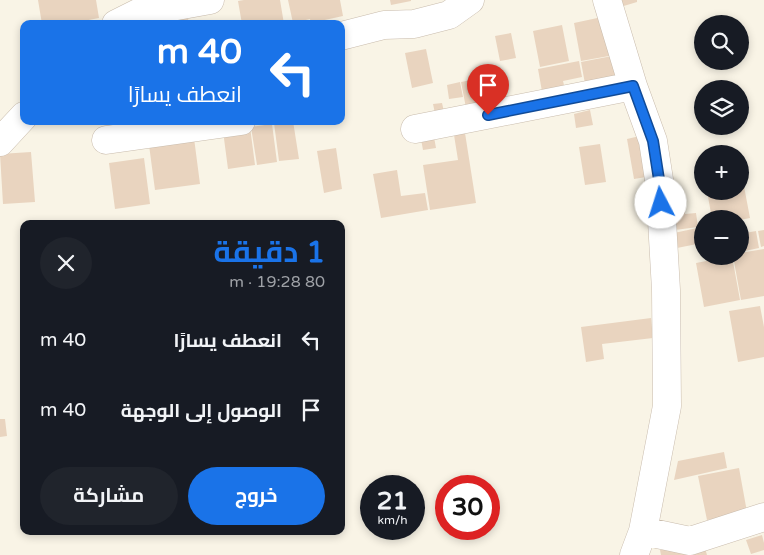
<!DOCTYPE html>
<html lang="ar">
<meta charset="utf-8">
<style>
body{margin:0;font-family:"Varela Round",Cairo,sans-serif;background:#20242c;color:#f1f3f6;direction:rtl;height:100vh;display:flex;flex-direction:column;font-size:19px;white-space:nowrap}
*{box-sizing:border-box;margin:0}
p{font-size:16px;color:#9ea1a6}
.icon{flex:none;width:28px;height:28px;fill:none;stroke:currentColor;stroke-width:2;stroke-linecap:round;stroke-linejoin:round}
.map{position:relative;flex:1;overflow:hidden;direction:ltr}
.drawer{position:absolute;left:20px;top:220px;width:325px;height:315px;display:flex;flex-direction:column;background:#171b24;border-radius:10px;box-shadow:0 2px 8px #0003;direction:rtl}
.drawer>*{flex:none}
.banner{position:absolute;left:20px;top:20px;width:325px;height:105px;border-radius:10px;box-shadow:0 2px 8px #0003;direction:rtl;background:#1a73e8;color:#fff;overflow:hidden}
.tools{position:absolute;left:694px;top:15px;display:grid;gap:10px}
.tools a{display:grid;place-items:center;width:55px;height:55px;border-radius:50%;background:#171b24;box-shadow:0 2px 8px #0003;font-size:25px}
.speed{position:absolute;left:360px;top:475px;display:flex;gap:10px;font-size:25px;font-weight:700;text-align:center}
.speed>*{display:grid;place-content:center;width:65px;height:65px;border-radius:50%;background:#171b24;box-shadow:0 2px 8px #0003;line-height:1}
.speed small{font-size:12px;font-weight:400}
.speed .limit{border:8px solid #d22;background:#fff;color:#111}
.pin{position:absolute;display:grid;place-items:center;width:42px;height:42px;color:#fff;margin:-51px -21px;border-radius:50% 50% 50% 0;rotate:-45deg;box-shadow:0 0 5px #0007}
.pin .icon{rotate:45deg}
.me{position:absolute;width:55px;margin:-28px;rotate:355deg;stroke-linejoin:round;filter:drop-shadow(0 0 4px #0008)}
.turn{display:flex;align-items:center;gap:18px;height:105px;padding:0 20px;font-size:22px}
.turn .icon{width:65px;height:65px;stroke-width:2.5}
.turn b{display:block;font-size:35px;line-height:42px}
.round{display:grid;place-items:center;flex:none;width:52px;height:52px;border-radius:26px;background:#20242c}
.head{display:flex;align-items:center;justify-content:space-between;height:85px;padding:0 20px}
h1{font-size:30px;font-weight:700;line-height:38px;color:#1a73e8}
.primary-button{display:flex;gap:10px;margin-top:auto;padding:10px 20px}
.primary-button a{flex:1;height:58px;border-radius:30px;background:#1a73e8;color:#fff;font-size:20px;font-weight:700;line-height:58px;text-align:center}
.primary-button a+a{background:#20242c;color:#f1f3f6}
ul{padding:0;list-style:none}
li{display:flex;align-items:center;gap:15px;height:70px;padding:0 20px}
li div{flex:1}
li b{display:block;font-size:19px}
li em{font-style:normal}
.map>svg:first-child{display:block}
.building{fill:#e9d4bf}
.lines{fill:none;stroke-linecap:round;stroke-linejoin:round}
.street-casing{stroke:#c9bcad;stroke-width:29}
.street{stroke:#fff;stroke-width:28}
.route-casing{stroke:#114b97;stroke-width:12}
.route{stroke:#1a73e8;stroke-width:9}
</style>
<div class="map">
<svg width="764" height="555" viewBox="0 0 764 555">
<rect width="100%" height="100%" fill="#f9f4e6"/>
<path class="building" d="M38 0H96L99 18 68 24H42Z
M244 0H280L284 24H242L238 1Z
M288 0H340L343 16 311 23 310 19 293 23Z
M390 0H411V1L391 5Z
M615 0H637V2L617 8Z
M187 13 189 24H157L156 18Z
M602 17 609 56 581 61 574 23Z
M562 25 569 61 540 67 533 31Z
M511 33 516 58 500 61 495 36Z
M426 49 433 83 412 88 405 53Z
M612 56 617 83 586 89 581 62Z
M579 61 582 77 563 81 566 93 543 97 538 69Z
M498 77 503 101 487 105 483 80Z
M481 78 486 109 467 113 461 82Z
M460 82 463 97 449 99 447 85Z
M442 103 445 116 436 118 433 104Z
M590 110 593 125 576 128 574 114Z
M293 121 299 159 279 161 274 123Z
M272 124 277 162 257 165 251 127Z
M250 127 255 165 228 169 223 131Z
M465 133 476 203 430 210 423 165 458 160 454 135Z
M644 135 652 176 634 179 627 139Z
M434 137 436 148 423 150 421 139Z
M194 138 200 184 155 190 149 145Z
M600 144 606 182 585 185 579 147Z
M336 148 342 189 324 193 317 151Z
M31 152 35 202 3 204 0 154Z
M144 158 150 204 115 209 109 163Z
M397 170 401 196 425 193 428 210 381 218 373 174Z
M743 181 750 218 740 220V219H712L707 191H740V182Z
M684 196 685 214 696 213 698 227 675 230 671 198Z
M702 227V243L677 248 674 233Z
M764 230V246L761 247 758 231Z
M756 231 759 248 740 252V234Z
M764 249V296L741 300 733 256H740V253Z
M732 256 740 300 704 307 696 263Z
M760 306 764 327V357L738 362 729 311Z
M651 318 653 338 602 344 604 359 586 362 581 327Z
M0 419H5L7 436 0 437Z
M724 452 727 468 674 480 678 461Z
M739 468 747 512 707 520 698 476Z
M762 535 764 543V550L751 554 746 540Z
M705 548 707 555H661L660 550Z"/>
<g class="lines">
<g class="street-casing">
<path id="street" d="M607 0 633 86 653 141 660 186 666 290 667 406 643 531 634 555
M116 24 138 13 210 0
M341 36 384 25 414 24 449 15 470 0
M415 129 633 86
M106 140 241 121
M0 142 24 116
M643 531 690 541 764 517"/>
</g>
<use href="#street" class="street"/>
</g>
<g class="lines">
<g class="route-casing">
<path id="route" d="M488 115 633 86 653 141 660 186 661 203"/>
</g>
<use href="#route" class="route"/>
</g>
</svg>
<div class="tools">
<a><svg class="icon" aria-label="search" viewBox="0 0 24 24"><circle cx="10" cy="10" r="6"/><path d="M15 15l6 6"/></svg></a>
<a><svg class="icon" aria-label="layers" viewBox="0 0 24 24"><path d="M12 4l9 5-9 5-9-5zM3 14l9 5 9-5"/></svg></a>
<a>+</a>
<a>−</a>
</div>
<div class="speed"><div>21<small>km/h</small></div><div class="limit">30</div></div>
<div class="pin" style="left:488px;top:115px;background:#d93025"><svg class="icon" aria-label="arrive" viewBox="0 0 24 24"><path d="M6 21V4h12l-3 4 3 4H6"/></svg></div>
<svg class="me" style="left:661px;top:203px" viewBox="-20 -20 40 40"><circle r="19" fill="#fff"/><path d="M0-13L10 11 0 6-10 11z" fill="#1a73e8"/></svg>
<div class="banner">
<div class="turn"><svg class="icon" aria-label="left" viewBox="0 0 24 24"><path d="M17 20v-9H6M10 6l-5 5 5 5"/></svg><div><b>40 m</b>انعطف يسارًا</div></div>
</div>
<section class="drawer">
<div class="head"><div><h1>1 دقيقة</h1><p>80 m · 19:28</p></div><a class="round"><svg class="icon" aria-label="close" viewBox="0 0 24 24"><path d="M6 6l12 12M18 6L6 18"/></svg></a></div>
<ul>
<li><svg class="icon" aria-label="left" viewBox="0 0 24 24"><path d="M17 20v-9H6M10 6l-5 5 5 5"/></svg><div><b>انعطف يسارًا</b></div><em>40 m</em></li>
<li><svg class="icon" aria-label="arrive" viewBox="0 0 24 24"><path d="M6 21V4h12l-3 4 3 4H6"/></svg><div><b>الوصول إلى الوجهة</b></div><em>40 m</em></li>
</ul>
<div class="primary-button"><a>خروج</a><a>مشاركة</a></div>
</section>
</div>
